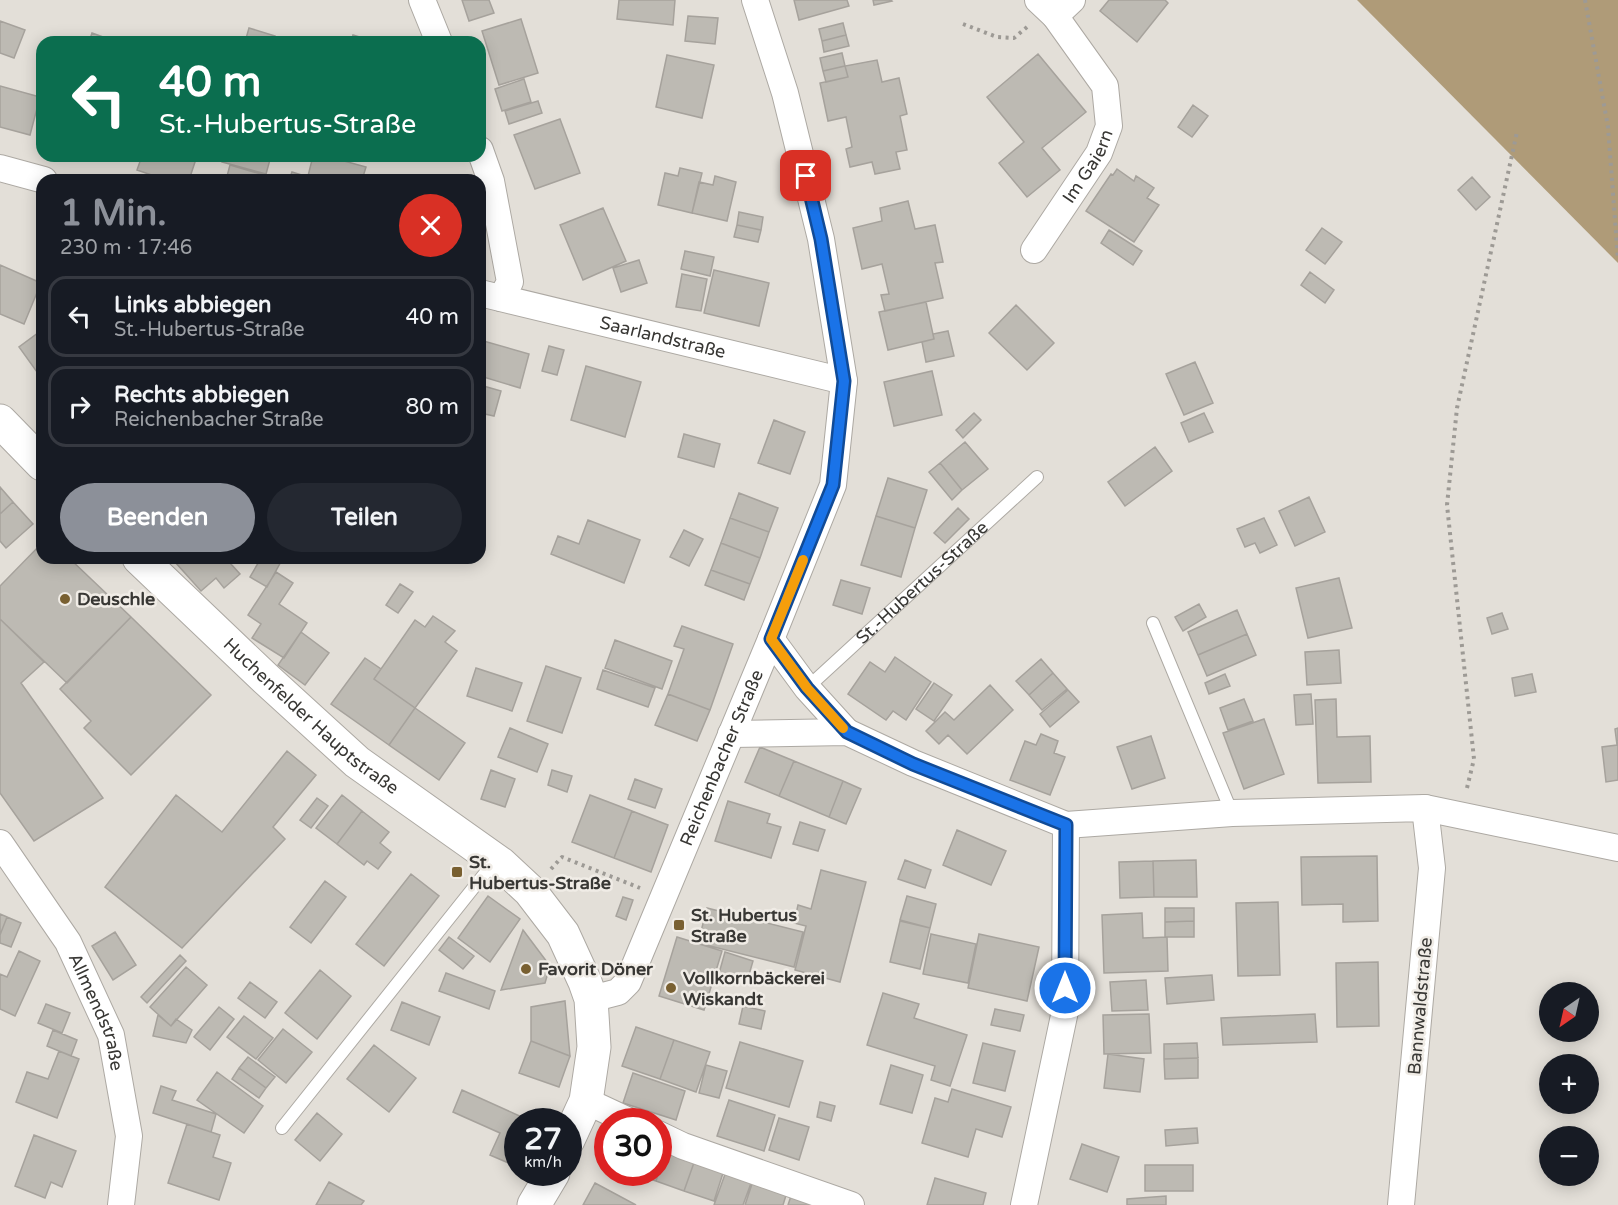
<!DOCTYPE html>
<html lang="de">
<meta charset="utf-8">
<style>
body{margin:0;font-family:"Varela Round",sans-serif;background:#242831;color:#f1f3f6;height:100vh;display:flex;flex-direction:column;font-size:22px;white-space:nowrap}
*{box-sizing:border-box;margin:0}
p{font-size:20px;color:#9ea1a6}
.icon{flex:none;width:33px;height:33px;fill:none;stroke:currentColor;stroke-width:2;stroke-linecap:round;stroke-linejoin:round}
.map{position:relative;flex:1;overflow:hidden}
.drawer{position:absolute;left:36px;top:174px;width:450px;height:390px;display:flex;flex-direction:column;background:#171b24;border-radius:18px;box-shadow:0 3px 15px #0003}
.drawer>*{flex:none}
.hud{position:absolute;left:36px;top:36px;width:450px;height:126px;border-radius:18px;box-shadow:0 3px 15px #0003;background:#0b6e4f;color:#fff;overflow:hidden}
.needle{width:39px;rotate:214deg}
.controls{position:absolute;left:1539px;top:982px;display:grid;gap:12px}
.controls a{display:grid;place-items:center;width:60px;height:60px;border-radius:50%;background:#171b24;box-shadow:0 3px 15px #0003;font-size:30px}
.speed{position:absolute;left:504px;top:1108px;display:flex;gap:12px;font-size:30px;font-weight:700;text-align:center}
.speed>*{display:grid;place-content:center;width:78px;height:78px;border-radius:50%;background:#171b24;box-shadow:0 3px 15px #0003;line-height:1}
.speed small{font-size:15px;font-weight:400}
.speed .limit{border:9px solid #d22;background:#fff;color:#111}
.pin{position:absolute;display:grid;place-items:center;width:51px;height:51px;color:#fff;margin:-26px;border-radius:12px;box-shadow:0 3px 9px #0006}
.me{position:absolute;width:66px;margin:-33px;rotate:0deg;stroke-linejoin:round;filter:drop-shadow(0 0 4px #0008)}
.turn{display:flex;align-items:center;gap:21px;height:126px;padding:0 24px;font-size:27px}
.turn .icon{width:78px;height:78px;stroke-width:2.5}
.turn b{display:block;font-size:42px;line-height:51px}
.round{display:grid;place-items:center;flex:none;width:63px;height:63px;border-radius:32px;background:#242831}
.headline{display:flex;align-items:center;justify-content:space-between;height:102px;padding:0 24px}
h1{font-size:36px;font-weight:800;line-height:45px;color:#8c9099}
.button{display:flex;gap:12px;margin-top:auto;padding:12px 24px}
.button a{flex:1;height:69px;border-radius:36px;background:#8c9099;color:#fff;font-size:24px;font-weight:800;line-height:69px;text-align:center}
.button a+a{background:#242831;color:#f1f3f6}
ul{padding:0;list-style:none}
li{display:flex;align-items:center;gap:18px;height:81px;margin:0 12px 9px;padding:0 12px;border:3px solid #363941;border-radius:18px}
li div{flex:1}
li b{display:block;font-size:22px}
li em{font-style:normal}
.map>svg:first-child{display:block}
.forest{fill:#af9b78}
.building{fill:#bdbab3;stroke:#a6a29c;stroke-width:1.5}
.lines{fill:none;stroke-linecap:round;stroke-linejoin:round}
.service-casing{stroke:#ada9a3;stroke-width:14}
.minor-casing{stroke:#ada9a3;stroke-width:28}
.secondary-casing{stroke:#ada9a3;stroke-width:35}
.path{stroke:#9d9a95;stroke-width:4;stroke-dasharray:3 4.5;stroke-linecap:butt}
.service{stroke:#fff;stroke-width:12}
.minor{stroke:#fff;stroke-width:26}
.secondary{stroke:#fff;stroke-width:33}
.route-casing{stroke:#114b97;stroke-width:15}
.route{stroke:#1a73e8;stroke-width:10}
.slow{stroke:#f59e0b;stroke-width:10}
.poi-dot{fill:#796031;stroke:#f0ece6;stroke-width:2}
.labels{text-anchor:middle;stroke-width:5;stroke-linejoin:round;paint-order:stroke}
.street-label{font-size:18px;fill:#383734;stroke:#f0ece6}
.poi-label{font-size:18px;font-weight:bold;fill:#383734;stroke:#f0ece6;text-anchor:start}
</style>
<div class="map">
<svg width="1618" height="1205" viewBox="0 0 1618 1205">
<rect width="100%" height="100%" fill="#e3dfd8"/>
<path class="forest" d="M1357 0H1618V263Z"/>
<path class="building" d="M462 0H489L494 13 469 21Z
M619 0H675L673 25 617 19Z
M794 0H847L849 6 799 20Z
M873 0H891L892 1 874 5Z
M1109 0H1165L1168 3 1137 42 1100 11Z
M688 16 718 18 715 44 685 41Z
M521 19 538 73 499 85 482 31Z
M0 21 25 30 14 58 0 53Z
M843 23 846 35 822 41 819 29Z
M249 28 275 36 273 42H245Z
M92 33 117 42H89Z
M353 35 376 42H351Z
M846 35 849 46 824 52 822 41Z
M842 53 845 66 823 71 820 58Z
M1038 54 1086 112 1042 148 1060 170 1027 197 999 163 1024 142 987 97Z
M667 55 714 65 702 118 656 107Z
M877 60 882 82 899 78 907 114 900 116 907 150 896 152 900 169 875 174 872 162 850 167 846 149 852 147 846 117 828 121 820 83 848 77 845 66Z
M845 66 848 77 826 82 823 71Z
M524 79 531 102 502 111 495 89Z
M0 86 40 97 30 135 0 127Z
M538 101 542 113 509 124 505 111Z
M1193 105 1208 116 1192 137 1178 127Z
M560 119 580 173 535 189 514 135Z
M142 156H197L189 180H166L137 170Z
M224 156H271L266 174 222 162Z
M313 156H326L366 167 362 180H307Z
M230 165 274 178 273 180H226Z
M680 168 702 173 692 213 658 205 665 173 678 176Z
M1117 169 1134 181 1136 176 1154 188 1147 198 1159 205 1134 242 1086 211 1111 174 1113 175Z
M292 172 305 176 304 180H289Z
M715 176 736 182 727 221 692 213 699 182 713 185Z
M1472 177 1490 197 1476 210 1458 190Z
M908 201 915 229 935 225 943 262 935 263 943 298 885 311 881 295 889 294 882 264 862 269 853 228 882 221 880 208Z
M603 208 626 261 583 280 560 225Z
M739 212 763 217 761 230 737 225Z
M737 225 761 230 758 242 734 237Z
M1322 228 1342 242 1325 264 1306 250Z
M1109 230 1142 251 1133 265 1101 243Z
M685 251 714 257 710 276 681 269Z
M639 260 647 283 621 292 613 268Z
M0 265 41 283 24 324 0 314Z
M714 270 769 283 759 326 704 313Z
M1310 272 1334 290 1325 303 1301 285Z
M682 274 707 279 701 311 676 307Z
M926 302 934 339 888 350 879 312Z
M1016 305 1054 343 1027 370 989 333Z
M42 330V379L19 347Z
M948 331 954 356 926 362 922 342 934 339 933 334Z
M480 340 529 354 520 388 480 376Z
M549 346 564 350 557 375 542 371Z
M1195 362 1213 403 1184 415 1166 374Z
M586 366 641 382 625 437 571 420Z
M932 371 942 415 894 426 884 382Z
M480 385 501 391 494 416 480 413Z
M974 413 981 420 963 438 956 430Z
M1204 413 1213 432 1189 442 1181 423Z
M774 420 805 432 790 474 758 463Z
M684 434 720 444 714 467 678 457Z
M965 442 988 469 962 490 940 463Z
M1155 447 1172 471 1125 506 1108 482Z
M940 463 962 490 952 500 929 472Z
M888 478 927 490 915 528 876 516Z
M0 487 13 502 0 514Z
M739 493 778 508 769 532 730 518Z
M1309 497 1325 532 1295 546 1279 511Z
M13 502 33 524 6 548 0 541V514Z
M958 508 969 519 945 543 934 533Z
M876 516 915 528 901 577 861 565Z
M730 518 769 532 760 558 721 543Z
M1264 518 1277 545 1260 553 1255 543 1245 547 1237 529Z
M588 520 640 540 624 583 551 554 558 536 579 544Z
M684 530 703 539 689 566 670 557Z
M42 543V558H69L131 617 67 683 0 619V586Z
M721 543 760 558 750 584 711 570Z
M180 558H238L231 564 240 574 224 588 216 578 201 591 175 562Z
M261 558H283L267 587 250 577Z
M711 570 750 584 744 600 705 585Z
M276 572 293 583 279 604 307 623 284 658 252 638 261 624 248 615Z
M1339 578 1352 628 1308 638 1296 588Z
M841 580 870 588 862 614 833 605Z
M400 584 413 592 398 613 386 605Z
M1199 604 1206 617 1183 631 1175 617Z
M1237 610 1247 634 1198 655 1188 632Z
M1502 613 1508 629 1492 634 1487 618Z
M433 616 455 631 445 642 457 651 415 708 374 679 415 620 425 627Z
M131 617 211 695 131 775 84 728 91 721 60 689Z
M0 619 44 662 21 683 103 798 34 841 0 793Z
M682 626 733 644 710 710 668 694 684 649 674 646Z
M301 632 329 653 305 685 278 665Z
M1247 634 1256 655 1207 676 1198 655Z
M615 640 672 661 662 689 605 668Z
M1339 650 1341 683 1307 685 1305 652Z
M895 657 931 682 906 720 893 711 886 720 848 694 870 662 885 672Z
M365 658 381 669 374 679 415 708 389 745 331 704Z
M1041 659 1053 673 1029 695 1016 681Z
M546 666 581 678 562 733 527 721Z
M476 668 522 683 512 711 467 696Z
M603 670 655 688 648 707 597 689Z
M1053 673 1067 689 1042 710 1029 695Z
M1225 674 1230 686 1209 694 1205 683Z
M1532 674 1536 692 1515 696 1512 678Z
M934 683 952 695 934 721 916 709Z
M990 685 1013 710 967 754 948 735 939 744 926 731 945 712 954 720Z
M1068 690 1079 702 1050 727 1040 714Z
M668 694 710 710 697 741 655 725Z
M1311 694 1313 724 1296 725 1294 695Z
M1244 699 1253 721 1228 730 1220 708Z
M1336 699 1337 737 1370 736 1371 782 1318 783 1315 700Z
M415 708 465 743 439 780 389 745Z
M1264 719 1284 774 1244 789 1223 733Z
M510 728 548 744 537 772 498 757Z
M1618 728V780L1606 782 1602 747 1617 745 1615 729Z
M1041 734 1058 741 1054 753 1065 757 1050 795 1010 780 1025 741 1036 745Z
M1151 736 1165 778 1132 789 1117 747Z
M760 747 794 761 779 796 745 782Z
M287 751 316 775 273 827 285 839 182 948 105 887 176 795 222 832Z
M794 761 843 781 829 817 779 796Z
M491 770 515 779 505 807 481 799Z
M552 770 572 776 567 792 548 785Z
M635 779 662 789 655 808 628 799Z
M843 781 861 789 846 824 829 817Z
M342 795 362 811 337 844 316 828Z
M590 795 632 811 614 858 572 842Z
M317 798 328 806 311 828 300 820Z
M728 801 770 814 767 823 781 827 771 858 715 841Z
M362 811 389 832 380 843 391 852 378 869 367 861 364 865 337 844Z
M632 811 668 825 651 872 614 858Z
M800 822 825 830 818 851 793 844Z
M957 830 1006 851 991 885 943 865Z
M1377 856 1378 921 1343 922V904L1302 905 1301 857Z
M905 860 931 870 925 888 898 879Z
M1196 860 1197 897H1154L1153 861Z
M1153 861 1154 897 1120 898 1119 862Z
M821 870 866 882 840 982 795 970 806 926 794 923 798 905 811 909Z
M411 874 439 896 384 966 356 944Z
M325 881 346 897 311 943 290 927Z
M488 896 520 919 490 962 458 938Z
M907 896 936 904 930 928 900 920Z
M623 897 633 900 626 920 616 916Z
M1278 902 1280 975 1238 976 1236 903Z
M707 908 803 932 794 967 698 943Z
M1165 908H1194V921L1165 922Z
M1142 913 1143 938 1167 937 1168 971 1104 973 1102 915Z
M0 914 7 917 0 935Z
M7 917 21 923 11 947 0 943V935Z
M900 921 930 928 920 969 890 962Z
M1194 921V937H1165V922Z
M523 930 550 966 545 983 501 990Z
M115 932 136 965 113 980 92 946Z
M931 934 976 944 968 983 923 974Z
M979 934 1039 947 1027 1001 968 988Z
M449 937 474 956 463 969 439 950Z
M677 937 722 951 704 1010 659 996Z
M19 951 40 961 15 1016 0 1009V974L7 977Z
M725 952 753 961 746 985 718 977Z
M180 955 186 961 147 1003 141 997Z
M1378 962 1379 1026 1337 1027 1336 963Z
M186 967 207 985 171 1026 150 1007Z
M320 970 351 996 317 1039 285 1013Z
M446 973 495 991 489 1009 439 991Z
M1212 975 1214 1000 1167 1004 1165 978Z
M1146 980 1148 1010 1112 1011 1110 982Z
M250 982 277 1002 265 1018 238 998Z
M883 993 919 1004 914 1018 967 1035 950 1086 931 1080 935 1066 867 1045Z
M565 1001 570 1056 531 1041V1007Z
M402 1002 440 1017 429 1045 391 1030Z
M46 1004 70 1013 62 1033 38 1023Z
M743 1006 765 1011 761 1029 739 1024Z
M219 1007 234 1019 210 1050 194 1037Z
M995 1009 1024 1015 1020 1031 991 1025Z
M1149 1014 1151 1053 1104 1054 1103 1015Z
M1315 1014 1317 1042 1223 1045 1221 1018Z
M158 1015 171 1026 176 1019 192 1030 186 1043 153 1036Z
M244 1016 273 1038 256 1059 227 1037Z
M636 1027 674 1040 660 1079 622 1066Z
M283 1029 312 1052 286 1083 258 1060Z
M53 1030 77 1040 71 1056 47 1046Z
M674 1040 710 1052 696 1092 660 1079Z
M531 1041 570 1056 559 1087 519 1073Z
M740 1042 803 1061 789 1107 726 1088Z
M983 1043 1015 1051 1005 1091 973 1083Z
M1197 1043 1198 1058 1164 1059V1044Z
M374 1045 416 1078 389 1112 347 1079Z
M59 1051 79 1059 57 1118 16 1102 27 1072 48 1079Z
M1108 1054 1144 1059 1140 1092 1104 1088Z
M248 1057 275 1077 266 1088 239 1068Z
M1198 1058V1078L1165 1079 1164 1059Z
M706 1065 727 1071 719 1098 699 1093Z
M891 1065 923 1075 912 1113 880 1104Z
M239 1068 266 1088 259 1098 232 1079Z
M217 1072 263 1106 244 1133 197 1100Z
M633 1073 685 1091 676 1120 623 1103Z
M161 1086 176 1091 172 1100 216 1114 211 1132 153 1113Z
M952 1089 1011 1107 1002 1137 976 1129 968 1157 922 1143 935 1098 948 1102Z
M462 1090 533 1122H518V1167L490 1155 500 1133 453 1112Z
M729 1100 775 1115 764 1151 717 1136Z
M820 1102 835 1106 831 1121 817 1117Z
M317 1113 342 1134 320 1161 295 1140Z
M779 1118 809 1127 799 1160 769 1150Z
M187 1124 220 1135 213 1157 231 1163 219 1200 168 1183Z
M1197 1128 1198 1143 1166 1146 1165 1130Z
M608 1132V1165L598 1161Z
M34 1135 76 1151 62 1187 51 1182 45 1198 15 1186Z
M658 1144 667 1147 658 1173Z
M1082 1144 1119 1157 1107 1192 1070 1179Z
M667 1147 696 1157 684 1191 656 1181Z
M696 1157 725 1167 714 1201 684 1191Z
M1145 1165H1193V1191H1145Z
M728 1166 754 1175 743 1205H714Z
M632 1173H658L656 1181Z
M754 1178 788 1189 783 1205H745Z
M935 1178 986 1193 983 1205H927Z
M329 1182 364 1201 361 1205H316Z
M595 1183 636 1205H583Z
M793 1190 825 1205H788Z
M1166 1196V1205H1127V1199Z"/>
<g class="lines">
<g class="service-casing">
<g id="service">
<path d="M1153 623 1232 813"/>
<path id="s1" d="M807 688 1037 477"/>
<path d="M282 1128 494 862"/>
</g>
</g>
<g class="minor-casing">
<g id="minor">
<path d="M422 0 439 42"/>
<path d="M1038 0 1055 16 1072 0"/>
<path d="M480 150 491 181 510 282 501 298"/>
<path d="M0 168 44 180"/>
<path id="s2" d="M1034 250 1099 153 1109 126 1105 86 1055 16"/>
<path id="s3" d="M480 293 844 381"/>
<path d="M771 639 807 688 847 732"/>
<path d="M731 734 847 732 913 763 1066 825 1065 1011 1024 1205"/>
<path d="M1425 808 1618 848"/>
<path d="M1066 825 1232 813 1425 808 1432 868 1401 1205"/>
<path id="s4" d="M0 843 68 942 111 1035 129 1136 121 1205"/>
<path id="s5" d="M591 999 618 992 628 982 771 639 833 485 844 381 821 239 785 93 755 0"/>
<path d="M586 1101 631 1122"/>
<path d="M658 1134 683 1146 851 1205"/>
</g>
</g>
<g class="secondary-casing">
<g id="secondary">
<path d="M0 421 42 464"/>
<path id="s6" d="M139 558 266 679 357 762 501 864 530 891 563 934 585 982 591 999 594 1047 586 1101 568 1140"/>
<path d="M534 1205 553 1173"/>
</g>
</g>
<path class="path" d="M1585 0 1608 127 1618 260
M963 24 997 37 1014 38 1027 27
M1467 788 1474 759 1447 505 1457 408 1517 132
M551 869 562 857 640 888"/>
<use href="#service" class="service"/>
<use href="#minor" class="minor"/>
<use href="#secondary" class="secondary"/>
</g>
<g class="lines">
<g class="route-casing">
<path id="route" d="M806 176 821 239 844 381 833 485 771 639 807 688 847 732 913 764 1066 825 1065 988"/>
</g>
<use href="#route" class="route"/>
<path class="slow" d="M803 560 771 639 807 688 843 728"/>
</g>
<g class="poi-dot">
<circle cx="65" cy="599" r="6"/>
<rect x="451" y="866" width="12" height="12" rx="3"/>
<rect x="673" y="919" width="12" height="12" rx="3"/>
<circle cx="526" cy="969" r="6"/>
<circle cx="671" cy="988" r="6"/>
</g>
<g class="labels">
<g class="street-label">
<text dy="6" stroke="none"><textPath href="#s2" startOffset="100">Im Gaiern</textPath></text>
<text dy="6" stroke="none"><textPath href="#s3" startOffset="188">Saarlandstraße</textPath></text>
<text dy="6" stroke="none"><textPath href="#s1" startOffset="156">St.-Hubertus-Straße</textPath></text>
<text dy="6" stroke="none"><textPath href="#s6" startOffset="234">Huchenfelder Hauptstraße</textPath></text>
<text dy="6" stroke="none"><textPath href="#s5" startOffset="285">Reichenbacher Straße</textPath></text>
<text transform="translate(1420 1006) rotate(-85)" y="6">Bannwaldstraße</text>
<text dy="6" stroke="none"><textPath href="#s4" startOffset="196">Allmendstraße</textPath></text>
</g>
<g class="poi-label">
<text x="77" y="605">Deuschle</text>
<text x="469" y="868">St.<tspan x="469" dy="21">Hubertus-Straße</tspan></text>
<text x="691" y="921">St. Hubertus<tspan x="691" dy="21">Straße</tspan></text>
<text x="538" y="975">Favorit Döner</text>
<text x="683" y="984">Vollkornbäckerei<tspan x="683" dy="21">Wiskandt</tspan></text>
</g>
</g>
</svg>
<div class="controls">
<a><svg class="needle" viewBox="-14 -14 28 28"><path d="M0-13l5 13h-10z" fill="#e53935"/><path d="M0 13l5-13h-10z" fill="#9ea1a6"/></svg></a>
<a>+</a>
<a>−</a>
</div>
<div class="speed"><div>27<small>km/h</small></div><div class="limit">30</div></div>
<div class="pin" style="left:806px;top:176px;background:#d93025"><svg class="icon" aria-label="arrive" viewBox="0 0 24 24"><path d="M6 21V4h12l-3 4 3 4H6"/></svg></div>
<svg class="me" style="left:1065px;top:988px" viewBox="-20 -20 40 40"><circle r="17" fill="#1a73e8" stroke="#fff" stroke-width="3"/><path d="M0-11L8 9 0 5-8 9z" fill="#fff"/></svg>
<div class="hud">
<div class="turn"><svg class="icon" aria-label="left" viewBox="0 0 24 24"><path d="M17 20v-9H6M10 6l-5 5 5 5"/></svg><div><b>40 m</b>St.-Hubertus-Straße</div></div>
</div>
<section class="drawer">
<div class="headline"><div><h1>1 Min.</h1><p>230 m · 17:46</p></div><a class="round" style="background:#d93025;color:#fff"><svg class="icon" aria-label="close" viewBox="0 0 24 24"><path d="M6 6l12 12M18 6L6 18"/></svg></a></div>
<ul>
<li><svg class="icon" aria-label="left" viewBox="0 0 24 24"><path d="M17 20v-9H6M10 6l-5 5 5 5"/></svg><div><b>Links abbiegen</b><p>St.-Hubertus-Straße</p></div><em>40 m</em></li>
<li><svg class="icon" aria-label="right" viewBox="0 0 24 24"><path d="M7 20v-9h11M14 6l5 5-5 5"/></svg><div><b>Rechts abbiegen</b><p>Reichenbacher Straße</p></div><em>80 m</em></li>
</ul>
<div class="button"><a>Beenden</a><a>Teilen</a></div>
</section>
</div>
